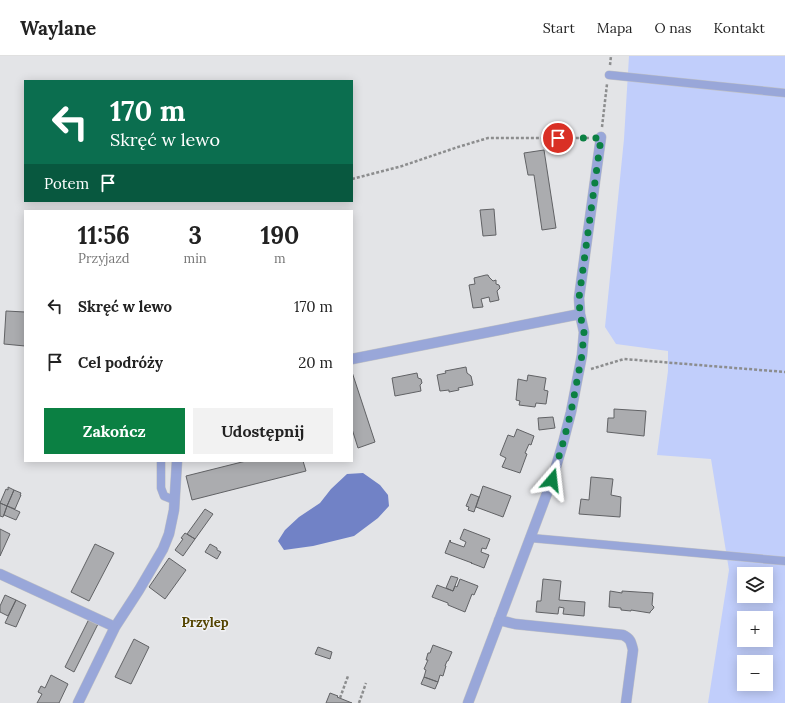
<!DOCTYPE html>
<html lang="pl">
<meta charset="utf-8">
<style>
body{margin:0;font-family:Lora,serif;background:#f2f2f2;color:#222;height:100vh;display:flex;flex-direction:column;font-size:15px;white-space:nowrap}
*{box-sizing:border-box;margin:0}
p{font-size:13px;color:#767676}
.icon{flex:none;width:22px;height:22px;fill:none;stroke:currentColor;stroke-width:2;stroke-linecap:round;stroke-linejoin:round}
.map{position:relative;flex:1;overflow:hidden}
.drawer{position:absolute;left:24px;top:154px;width:329px;height:252px;display:flex;flex-direction:column;background:#fff;border-radius:0px;box-shadow:0 2px 10px #0003}
.drawer>*{flex:none}
.hud{position:absolute;left:24px;top:24px;width:329px;height:122px;border-radius:0px;box-shadow:0 2px 10px #0003;background:#0b6e4f;color:#fff;overflow:hidden}
.buttons{position:absolute;left:737px;top:511px;display:grid;gap:8px}
.buttons a{display:grid;place-items:center;width:36px;height:36px;border-radius:0px;background:#fff;box-shadow:0 2px 10px #0003;font-size:20px}
.pin{position:absolute;display:grid;place-items:center;width:34px;height:34px;color:#fff;margin:-17px;border:2px solid #fff;border-radius:50%;box-shadow:0 1px 4px #0007}
.me{position:absolute;width:44px;margin:-22px;rotate:17deg;stroke-linejoin:round;filter:drop-shadow(0 0 3px #0008)}
.turn{display:flex;align-items:center;gap:14px;height:84px;padding:0 20px;font-size:18px}
.turn .icon{width:52px;height:52px;stroke-width:2.5}
.turn b{display:block;font-size:28px;line-height:34px}
.then{display:flex;align-items:center;height:38px;padding:0 20px;background:#0003;gap:8px;font-size:15px}
.eta{display:flex;justify-content:space-evenly;align-items:center;height:68px;text-align:center}
.eta b{font-size:24px;font-weight:700;line-height:28px}
.action{display:flex;gap:8px;margin-top:auto;padding:8px 20px}
.action a{flex:1;height:46px;border-radius:0px;background:#0b8043;color:#fff;font-size:16px;font-weight:700;line-height:46px;text-align:center}
.action a+a{background:#f2f2f2;color:#222}
ul{padding:0;list-style:none}
li{display:flex;align-items:center;gap:12px;height:56px;padding:0 20px}
li div{flex:1}
li b{display:block;font-size:15px}
li em{font-style:normal}
header{display:flex;align-items:center;gap:24px;box-sizing:border-box;height:56px;padding:0 20px;background:#fff;border-bottom:1px solid #e0e0e0}
header strong{font-size:19px}
nav{display:flex;gap:22px;margin-inline-start:auto;font-size:14px}
.map>svg:first-child{display:block}
.green{fill:#c1cefb;fill-rule:evenodd}
.water{fill:#7182c6}
.building{fill:#abacaf;stroke:#616265}
.lines{fill:none;stroke-linecap:round;stroke-linejoin:round}
.lane-casing{stroke:#c1c2c5;stroke-width:9}
.street-casing{stroke:#c1c2c5;stroke-width:11}
.path{stroke:#8c8d8e;stroke-width:2.5;stroke-dasharray:3 2;stroke-linecap:butt}
.lane{stroke:#99a7d9;stroke-width:8}
.street{stroke:#99a7d9;stroke-width:10}
.route{stroke:#0b8043;stroke-width:7;stroke-dasharray:0 12.6}
.labels{text-anchor:middle;stroke-width:3;stroke-linejoin:round;paint-order:stroke}
.quarter-label{font-size:13px;font-weight:bold;fill:#544400;stroke:#f0f1f4}
</style>
<header>
<strong>Waylane</strong>
<nav><a>Start</a><a>Mapa</a><a>O nas</a><a>Kontakt</a></nav>
</header>
<div class="map">
<svg width="785" height="647" viewBox="0 0 785 647">
<rect width="100%" height="100%" fill="#e3e4e7"/>
<path class="green" d="M629 0H785V647H708L729 514 711 403 657 399 668 315V295L616 288 605 271 624 83ZM744 518H766V540H744ZM744 562H766V584H744ZM744 606H766V628H744Z"/>
<path class="water" d="M363 417 380 429 388 439 389 450 378 462 354 480 313 490 284 494 278 485 285 474 299 461 320 447 331 433 347 418Z"/>
<path class="building" d="M544 94 556 172 542 174 534 119H528L524 97Z
M494 153 496 179 483 180 480 154Z
M486 219H488L489 221 493 225 496 224V228L499 229 500 232 497 235 499 244 490 246 489 241 481 243 483 251 473 252 469 229 475 228 474 222Z
M6 255 25 256V290L4 288Z
M466 311 467 317 471 320 473 329 458 332 459 334 449 336V334L440 335 437 319 446 317 445 315Z
M352 316 375 386 358 392 352 373Z
M417 317 418 322 421 323 422 327 420 329 421 335 395 340 392 322Z
M528 319 546 322 544 334 548 335 546 348 536 347 535 351 519 349 520 345 516 344 518 323 527 325Z
M614 353 646 355 644 380 607 376 608 362H614Z
M553 361 555 372 539 374 538 362Z
M517 373 534 380 531 389 529 388 525 397 527 398 520 417 502 411 506 402 500 399 508 379 514 381Z
M246 405H303L306 415 192 444 186 420Z
M591 421 613 423 611 439 621 441 620 461 579 458 581 443 589 444Z
M483 430 511 440 503 461 476 451Z
M8 431 14 434 7 450 0 447 6 433 8 434Z
M14 434 21 437 20 439H21L15 453 7 450Z
M471 438 479 441 474 456 468 454 469 451 466 450Z
M0 447 7 450 3 461 0 460Z
M7 450 20 456 16 464 4 459Z
M205 453 213 458 195 483 187 478Z
M0 473 10 478 0 500Z
M464 473 490 483 486 493 482 492 481 496 489 499 484 512 471 507H472L445 497 450 484 451 485 450 486 464 491 466 486 460 483Z
M185 477 195 483 183 500 175 494 183 483 181 482Z
M95 488 114 497 89 545 71 536Z
M210 488 217 492V494L221 496 217 503 205 496Z
M169 502 186 514 165 543 149 531Z
M451 520 458 522 453 535 446 532Z
M460 523 478 530 474 539 472 538 465 556 448 549V547L432 541 437 529 453 535 455 530 457 531Z
M543 523 561 525 559 544 585 546 584 560 563 558 564 552 559 551 558 558 536 556 537 545H541Z
M610 535 622 537V535L653 537 652 549 654 551 653 553 650 556V557L631 554V555L621 554V552L609 551Z
M5 539 16 544 8 560 0 556V550Z
M16 544 26 549 16 571 5 567Z
M89 563 98 568 74 616 65 611Z
M134 583 149 591 131 628 115 621Z
M433 589 452 596 448 605H447L445 610H446L443 620 440 619 438 626 424 621 426 614 424 613 428 604H426L428 597H430Z
M318 591 332 596 330 603 315 598Z
M51 619 68 628 59 647H37L42 638 38 636 41 630 45 632Z
M424 621 438 626 435 633 421 628Z
M330 637 338 640 337 641 352 647H326Z"/>
<g class="lines">
<g class="lane-casing">
<path id="lane" d="M609 19 785 37
M161 405V432L164 440 174 444
M531 482 785 505"/>
</g>
<g class="street-casing">
<path id="street" d="M352 303 580 258
M0 518 115 571
M499 564 515 568 623 579C631 583 631 586 633 594L626 647
M78 647 115 571 139 534 163 493 169 478 174 454 177 405
M468 647 552 424 563 387 571 356 582 299 584 276 580 258 579 242 601 81"/>
</g>
<path class="path" d="M610 9 611 0
M602 71 607 28
M352 123 402 110 458 91 488 82H590
M591 313 624 303 785 316
M340 642 348 620
M359 647 366 627"/>
<use href="#lane" class="lane"/>
<use href="#street" class="street"/>
</g>
<g class="lines">
<path class="route" d="M552 424 563 387 571 356 582 299 584 276 580 258 579 242 601 82H558"/>
</g>
<g class="labels">
<g class="quarter-label">
<text x="205" y="571">Przylep</text>
</g>
</g>
</svg>
<div class="buttons">
<a><svg class="icon" aria-label="layers" viewBox="0 0 24 24"><path d="M12 4l9 5-9 5-9-5zM3 14l9 5 9-5"/></svg></a>
<a>+</a>
<a>−</a>
</div>
<div class="pin" style="left:558px;top:82px;background:#d93025"><svg class="icon" aria-label="arrive" viewBox="0 0 24 24"><path d="M6 21V4h12l-3 4 3 4H6"/></svg></div>
<svg class="me" style="left:552px;top:424px" viewBox="-20 -20 40 40"><path d="M0-17L14 15 0 8-14 15z" fill="#0b8043" stroke="#fff" stroke-width="4"/></svg>
<div class="hud">
<div class="turn"><svg class="icon" aria-label="left" viewBox="0 0 24 24"><path d="M17 20v-9H6M10 6l-5 5 5 5"/></svg><div><b>170 m</b>Skręć w lewo</div></div>
<div class="then">Potem<svg class="icon" aria-label="arrive" viewBox="0 0 24 24"><path d="M6 21V4h12l-3 4 3 4H6"/></svg></div>
</div>
<section class="drawer">
<div class="eta">
<div><b>11:56</b><p>Przyjazd</p></div>
<div><b>3</b><p>min</p></div>
<div><b>190</b><p>m</p></div>
</div>
<ul>
<li><svg class="icon" aria-label="left" viewBox="0 0 24 24"><path d="M17 20v-9H6M10 6l-5 5 5 5"/></svg><div><b>Skręć w lewo</b></div><em>170 m</em></li>
<li><svg class="icon" aria-label="arrive" viewBox="0 0 24 24"><path d="M6 21V4h12l-3 4 3 4H6"/></svg><div><b>Cel podróży</b></div><em>20 m</em></li>
</ul>
<div class="action"><a>Zakończ</a><a>Udostępnij</a></div>
</section>
</div>
